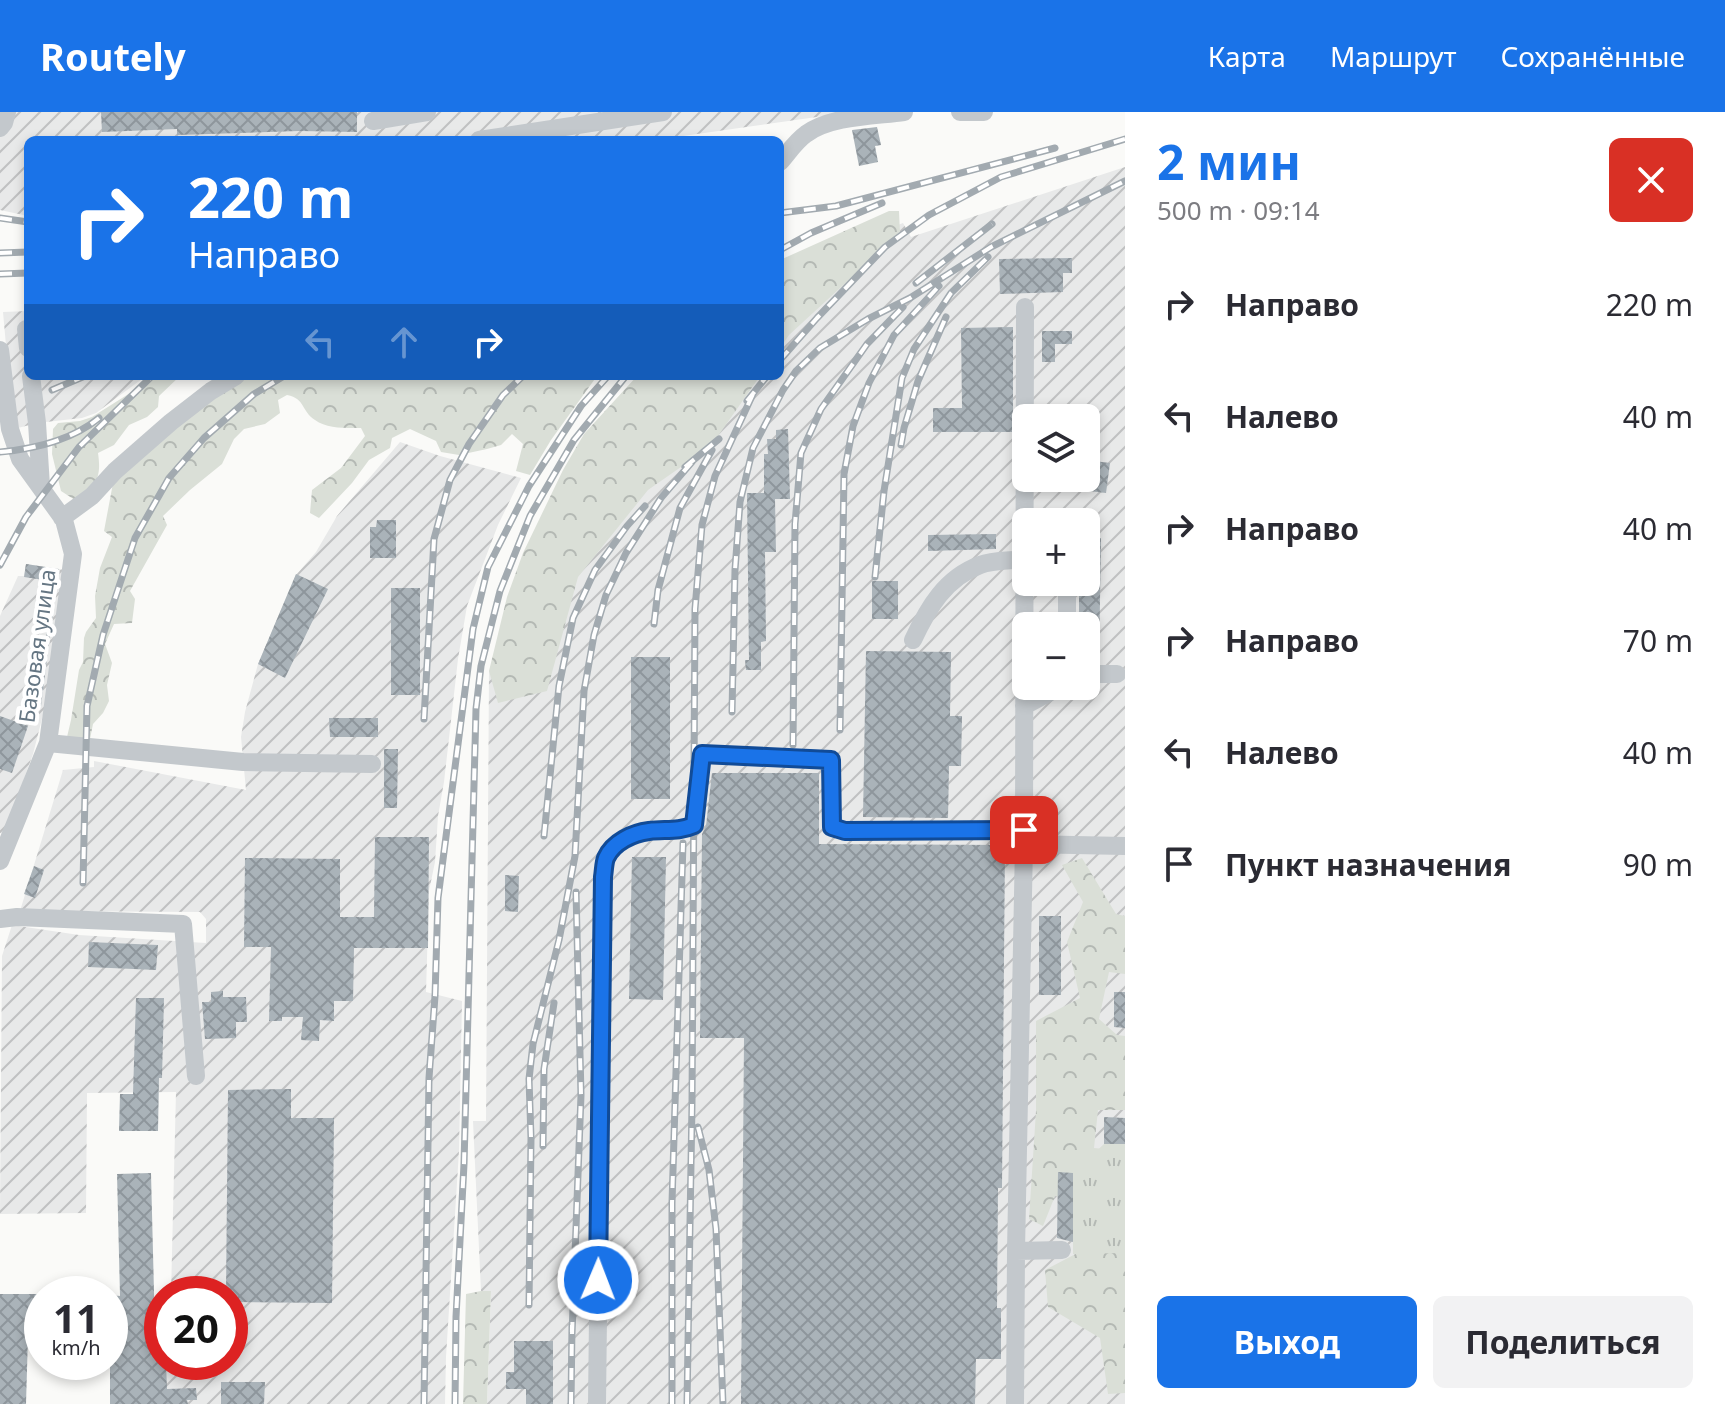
<!DOCTYPE html>
<html lang="ru">
<meta charset="utf-8">
<style>
body{margin:0;font-family:"Noto Sans",sans-serif;background:#f2f2f3;color:#2b2b33;height:100vh;display:flex;flex-direction:column;font-size:30px;white-space:nowrap}
*{box-sizing:border-box;margin:0}
p{font-size:26px;color:#7c7c81}
.icon{flex:none;width:44px;height:44px;fill:none;stroke:currentColor;stroke-width:2;stroke-linecap:round;stroke-linejoin:round}
.map{position:relative;flex:1;overflow:hidden}
.panel{display:flex;flex-direction:column;background:#fff;width:600px}
.panel>*{flex:none}
.top-card{position:absolute;left:24px;top:24px;width:760px;height:244px;border-radius:12px;box-shadow:0 4px 12px #0003;background:#1a73e8;color:#fff;overflow:hidden}
.fabs{position:absolute;left:1012px;top:292px;display:grid;gap:16px}
.fabs a{display:grid;place-items:center;width:88px;height:88px;border-radius:12px;background:#fff;box-shadow:0 4px 12px #0003;font-size:40px}
.speed{position:absolute;left:24px;top:1164px;display:flex;gap:16px;font-size:40px;font-weight:700;text-align:center}
.speed>*{display:grid;place-content:center;width:104px;height:104px;border-radius:50%;background:#fff;box-shadow:0 4px 12px #0003;line-height:1}
.speed small{font-size:20px;font-weight:400}
.speed .limit{border:12px solid #d22;background:#fff;color:#111}
.pin{position:absolute;display:grid;place-items:center;width:68px;height:68px;color:#fff;margin:-34px;border-radius:16px;box-shadow:0 4px 12px #0006}
.me{position:absolute;width:88px;margin:-44px;rotate:1deg;stroke-linejoin:round;filter:drop-shadow(0 0 6px #0008)}
.turn{display:flex;align-items:center;gap:28px;height:168px;padding:0 32px;font-size:36px}
.turn .icon{width:104px;height:104px;stroke-width:2.5}
.turn b{display:block;font-size:56px;line-height:68px}
.lanes{display:flex;align-items:center;height:76px;padding:0 32px;background:#0003;justify-content:center;gap:40px;direction:ltr}
.lanes .off{opacity:.35}
.round{display:grid;place-items:center;flex:none;width:84px;height:84px;border-radius:12px;background:#f2f2f3}
.summary{display:flex;align-items:center;justify-content:space-between;height:136px;padding:0 32px}
h1{font-size:48px;font-weight:700;line-height:60px;color:#1a73e8}
.cta{display:flex;gap:16px;margin-top:auto;padding:16px 32px}
.cta a{flex:1;height:92px;border-radius:12px;background:#1a73e8;color:#fff;font-size:32px;font-weight:700;line-height:92px;text-align:center}
.cta a+a{background:#f2f2f3;color:#2b2b33}
ul{padding:0;list-style:none}
li{display:flex;align-items:center;gap:24px;height:112px;padding:0 32px}
li div{flex:1}
li b{display:block;font-size:30px}
li em{font-style:normal}
header{display:flex;align-items:center;gap:48px;box-sizing:border-box;height:112px;padding:0 40px;background:#1a73e8;color:#fff}
header strong{font-size:38px}
nav{display:flex;gap:44px;margin-inline-start:auto;font-size:28px}
main{display:flex;flex:1;min-height:0}
.map>svg:first-child{display:block}
.industrial{fill:url(#industrial-furrows);fill-rule:evenodd}
.forest{fill:url(#forest-crowns)}
.park{fill:url(#park-tufts)}
.building{fill:url(#building-cross-hatch)}
.lines{fill:none;stroke-linecap:round;stroke-linejoin:round}
.minor{stroke:#c3c8cc;stroke-width:18}
.rail-casing{stroke:#a2aab0;stroke-width:7}
.rail{stroke:#fff;stroke-width:4;stroke-dasharray:12;stroke-linecap:butt}
.route-casing{stroke:#114b97;stroke-width:20}
.route{stroke:#1a73e8;stroke-width:14}
.labels{text-anchor:middle;stroke-width:8;stroke-linejoin:round;paint-order:stroke}
.street-label{font-size:22px;fill:#657683;stroke:#fff}
</style>
<header>
<strong>Routely</strong>
<nav><a>Карта</a><a>Маршрут</a><a>Сохранённые</a></nav>
</header>
<main>
<div class="map">
<svg width="1125" height="1292" viewBox="0 0 1125 1292">
<defs>
<pattern id="industrial-furrows" width="10" height="10" patternUnits="userSpaceOnUse" patternTransform="scale(2)"><rect width="10" height="10" fill="#e8e9e9"/><path d="M-1 1l2-2M0 10L10 0M9 11l2-2" fill="none" stroke="#c0c1c2"/></pattern>
<pattern id="forest-crowns" width="20" height="18" patternUnits="userSpaceOnUse" patternTransform="scale(2)"><rect width="20" height="18" fill="#dadfd7"/><path d="M2 6a3 3 0 1 1 6 0M12 15a3 3 0 1 1 6 0" fill="none" stroke="#b4b9b4"/></pattern>
<pattern id="park-tufts" width="24" height="20" patternUnits="userSpaceOnUse" patternTransform="scale(2)"><rect width="24" height="20" fill="#dadfd7"/><path d="M3 7l-1-3M5 7V3M7 7l1-3M15 17l-1-3M17 17v-4M19 17l1-3" fill="none" stroke="#b4b9b4"/></pattern>
<pattern id="building-cross-hatch" width="8" height="8" patternUnits="userSpaceOnUse" patternTransform="scale(2)"><rect width="8" height="8" fill="#aab3b9"/><path d="M0 0l8 8M0 8l8-8" fill="none" stroke="#8e969c"/></pattern>
</defs>
<rect width="100%" height="100%" fill="#fafaf8"/>
<path class="industrial" d="M0 0H852L655 28H28V104L0 98Z
M1125 55V1292H487L491 1179H481L473 1009H486L489 559 685 264H780V158L903 111 911 125ZM1026 306H1086V366H1026ZM1026 410H1086V470H1026ZM1026 514H1086V574H1026Z
M28 199V264H146L96 301 82 306 37 311 18 316 11 289 3 200Z
M400 330 440 344 521 366 498 413 467 494 458 547 444 670 438 704 435 750 429 779 426 880 462 889 459 1039 446 1245 445 1292H164L166 1250H230V1182H171L176 980 87 981 86 1101 0 1102 2 844 12 813 79 823 206 831V807L200 800 20 799 63 658 94 655V649L246 678 241 625 245 600 258 552 296 463 316 440 337 404Z
M26 452 65 458 45 595 33 642 4 722 0 721V504L18 464H24Z"/>
<path class="forest" d="M889 99H899L900 121 789 223 780 236V148Z
M157 264H180L159 284 158 295 147 305 129 313 114 333 98 341C102 368 95 372 78 390L61 379 52 342 53 317 58 311 80 309 92 305Z
M246 264H597L551 328 530 363 516 359 523 332 512 322 501 333 487 337 459 343 441 340 436 329 410 317 392 326 390 336 369 348 352 371 319 406 310 401 312 378 341 356 365 324 361 316C346 316 327 317 315 308 301 299 306 287 287 283L278 288 280 301 265 312 244 317 234 327 222 352 190 378 163 404 167 413 130 479 135 487 132 511 114 512 105 532 112 551 107 573 109 589 103 601 93 612 90 627 67 625 71 608 79 558 83 550 84 526 86 520 96 506 95 484 100 456 112 425 104 419 113 371 176 312Z
M637 264H760L711 334 648 378 578 465 547 579 498 591 489 559 507 485 523 441 563 358 584 322Z
M1082 746 1116 802 1125 804V862L1109 860 1099 907 1117 923 1125 924V998H1098L1094 1036 1125 1039V1281L1108 1282 1100 1226 1048 1195 1045 1158 1085 1137 1083 1091 1055 1084 1043 1114 1029 1107 1036 999V909L1080 886 1067 830 1083 790 1062 753Z
M481 1179H491L487 1292H463L466 1182Z"/>
<path class="park" d="M1104 1032H1125V1141L1073 1142V1061Z"/>
<path class="building" d="M101 0H357V20L299 19 177 23V17L102 20Z
M877 15 881 33 875 34 878 50 859 54 852 18Z
M1072 146V161H1063V180L1000 182 999 147Z
M1013 215V320H933V296H962L961 216Z
M1042 219H1072V232H1055V250H1042Z
M788 317 790 387H775L776 440H765L766 529 761 530V558H746L745 548H749L747 381H764V342H768L767 327H776V318Z
M1086 348 1110 351 1106 381 1037 373V366H1086Z
M377 408H396V446H370V415H376Z
M996 422V437L928 439V423Z
M1086 426H1101L1099 550H1086V514H1079V470H1086Z
M26 452 59 457 57 470 24 465Z
M296 462 328 477 285 566 258 552Z
M872 469H898V507H872Z
M391 476H420V583H391Z
M50 500 53 501 41 594 34 593Z
M866 539 951 540 950 604H962L961 654H949L948 706 863 705Z
M631 545H670V687H631Z
M0 604 28 614 12 661 0 657Z
M329 606H378V625H330Z
M384 637H398L397 696H384Z
M712 661H819V732L1005 733 1002 1076H998L997 1196H1001V1247H976L975 1292H741L744 926H700L702 722 706 714Z
M375 725H429L428 836H354L353 889H334V909L320 908 319 929 301 928 303 905H282V909H269L271 835H244L245 746 340 747V805H374Z
M632 745H666L663 888 629 887Z
M34 754 44 758 35 786 24 782Z
M505 763 519 764 518 800 505 799Z
M1039 804H1061V883H1039Z
M89 830 158 833 156 858 88 855Z
M223 879V885H246L247 910H236V926L205 927 202 890H211V880Z
M1114 880H1125V916L1114 915Z
M136 886H164L162 966H159L158 1019H119L120 982H133Z
M291 977V1006H334L332 1191 230 1190V1182H226L228 978Z
M1104 1005 1125 1006V1032H1104Z
M1058 1060 1073 1061V1130L1057 1126Z
M151 1061 155 1220 162 1219V1250H166L167 1277 196 1276 197 1288H187L188 1292H110V1183L120 1184 117 1062Z
M0 1182H42V1224H28L26 1292H0Z
M514 1229H553V1292H526V1277H506V1260H514Z
M221 1270H265L264 1292H221Z"/>
<g class="lines">
<path class="minor" d="M960 0H984
M373 9 427 0
M0 16 4 11 7 0
M479 28 663 0
M780 50C788 41 796 29 806 22 830 4 875 4 904 0
M28 217H26L28 236
M0 238 10 317 20 347 64 408 73 442 48 631 0 749
M31 264 37 311 41 374
M62 406 92 384 115 359 171 310 211 279 236 264
M1067 514V470
M913 528C928 496 945 466 980 453 993 448 1011 449 1025 447
M1086 562H1117
M1024 594 1061 574
M48 631 243 650 372 652
M1024 732 1125 734
M0 807 17 805 183 812 196 964
M1016 1139 1062 1138
M597 1292 603 765C604 759 604 751 606 746 613 730 633 721 649 719 665 717 679 720 694 713L702 642 831 648 832 715 845 719 1024 718
M1015 1292 1016 1139 1024 732 1025 195"/>
<g class="rail-casing">
<path id="rail" d="M780 101 836 94 1055 36
M0 106 28 110
M780 138 811 121 882 91
M0 141 28 140
M0 162 28 161
M916 171 992 112
M780 248 817 206 885 135 929 103 1001 65 1125 27
M52 278 85 264
M747 289 767 264
M901 333 904 316 918 269 946 205
M0 340C34 337 72 328 99 306
M685 355 719 327
M0 453 26 405 79 335 152 264
M875 465 884 379 902 266 914 237 951 181 988 145
M654 512 658 478 680 396 712 338
M732 600 735 458 740 390 753 336 783 278 796 259 820 236 868 207 910 186 991 135 1125 69
M424 607 434 427 450 368 469 332 503 283 523 264
M840 618 844 362 853 314 869 271 894 223 939 174
M793 633 795 412 801 341 821 297 867 232 903 195
M544 724 559 574 573 506 595 458 627 414 645 394
M83 771 87 594 103 523 135 426 169 366 204 326 254 282 284 264
M698 1015 709 1058 716 1117 723 1292
M543 1034 544 957 554 891
M529 1193 531 1026 529 967 533 932 559 828 575 744 584 579 594 523 606 483 626 441 661 386 692 350
M572 1222 581 983 576 780
M424 1292 429 966 435 884 438 786 473 517 488 455 529 374 581 294 608 264
M455 1292 456 1205 464 1052 476 597 481 554 500 479 530 404 574 328 626 264
M571 1292 572 1213
M672 1292V1091L683 731
M687 1292 692 992 695 497 702 413 715 364 753 282"/>
</g>
<use href="#rail" class="rail"/>
</g>
<g class="lines">
<g class="route-casing">
<path id="route" d="M598 1168 603 765C604 759 604 751 606 746 613 730 633 721 649 719 666 717 678 720 694 713L702 642 831 648 832 715 845 719 1024 718"/>
</g>
<use href="#route" class="route"/>
</g>
<g class="labels">
<g class="street-label">
<text transform="translate(37 534) rotate(-82)" y="8">Базовая улица</text>
</g>
</g>
</svg>
<div class="fabs">
<a><svg class="icon" aria-label="layers" viewBox="0 0 24 24"><path d="M12 4l9 5-9 5-9-5zM3 14l9 5 9-5"/></svg></a>
<a>+</a>
<a>−</a>
</div>
<div class="speed"><div>11<small>km/h</small></div><div class="limit">20</div></div>
<div class="pin" style="left:1024px;top:718px;background:#d93025"><svg class="icon" aria-label="arrive" viewBox="0 0 24 24"><path d="M6 21V4h12l-3 4 3 4H6"/></svg></div>
<svg class="me" style="left:598px;top:1168px" viewBox="-20 -20 40 40"><circle r="17" fill="#1a73e8" stroke="#fff" stroke-width="3"/><path d="M0-11L8 9 0 5-8 9z" fill="#fff"/></svg>
<div class="top-card">
<div class="turn"><svg class="icon" aria-label="right" viewBox="0 0 24 24"><path d="M7 20v-9h11M14 6l5 5-5 5"/></svg><div><b>220 m</b>Направо</div></div>
<div class="lanes"><svg class="icon off" aria-label="left" viewBox="0 0 24 24"><path d="M17 20v-9H6M10 6l-5 5 5 5"/></svg><svg class="icon off" aria-label="ahead" viewBox="0 0 24 24"><path d="M12 20V5M6 11l6-6 6 6"/></svg><svg class="icon" aria-label="right" viewBox="0 0 24 24"><path d="M7 20v-9h11M14 6l5 5-5 5"/></svg></div>
</div>
</div>
<section class="panel">
<div class="summary"><div><h1>2 мин</h1><p>500 m · 09:14</p></div><a class="round" style="background:#d93025;color:#fff"><svg class="icon" aria-label="close" viewBox="0 0 24 24"><path d="M6 6l12 12M18 6L6 18"/></svg></a></div>
<ul>
<li><svg class="icon" aria-label="right" viewBox="0 0 24 24"><path d="M7 20v-9h11M14 6l5 5-5 5"/></svg><div><b>Направо</b></div><em>220 m</em></li>
<li><svg class="icon" aria-label="left" viewBox="0 0 24 24"><path d="M17 20v-9H6M10 6l-5 5 5 5"/></svg><div><b>Налево</b></div><em>40 m</em></li>
<li><svg class="icon" aria-label="right" viewBox="0 0 24 24"><path d="M7 20v-9h11M14 6l5 5-5 5"/></svg><div><b>Направо</b></div><em>40 m</em></li>
<li><svg class="icon" aria-label="right" viewBox="0 0 24 24"><path d="M7 20v-9h11M14 6l5 5-5 5"/></svg><div><b>Направо</b></div><em>70 m</em></li>
<li><svg class="icon" aria-label="left" viewBox="0 0 24 24"><path d="M17 20v-9H6M10 6l-5 5 5 5"/></svg><div><b>Налево</b></div><em>40 m</em></li>
<li><svg class="icon" aria-label="arrive" viewBox="0 0 24 24"><path d="M6 21V4h12l-3 4 3 4H6"/></svg><div><b>Пункт назначения</b></div><em>90 m</em></li>
</ul>
<div class="cta"><a>Выход</a><a>Поделиться</a></div>
</section>
</main>
